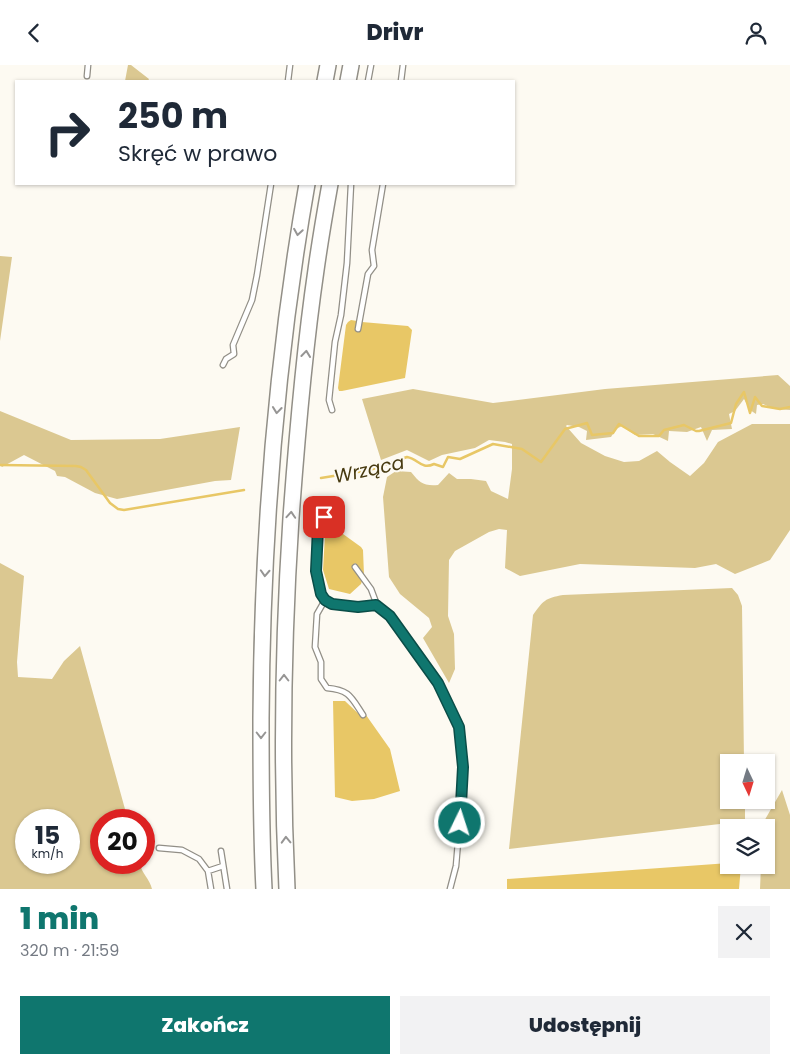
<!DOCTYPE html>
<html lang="pl">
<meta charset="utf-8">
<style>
body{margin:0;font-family:Poppins,sans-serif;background:#f2f2f3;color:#1f2937;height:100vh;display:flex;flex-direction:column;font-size:19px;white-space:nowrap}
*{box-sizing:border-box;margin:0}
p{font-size:16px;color:#747a83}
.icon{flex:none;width:28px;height:28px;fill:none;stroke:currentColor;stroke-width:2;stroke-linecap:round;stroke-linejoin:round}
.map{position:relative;height:824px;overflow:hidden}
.panel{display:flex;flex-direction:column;background:#fff;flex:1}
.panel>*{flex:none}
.hud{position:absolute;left:15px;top:15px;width:500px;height:105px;border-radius:0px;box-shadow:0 1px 4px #0004;background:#fff;color:#1f2937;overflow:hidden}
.needle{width:32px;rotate:176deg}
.tools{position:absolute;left:720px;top:689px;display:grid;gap:10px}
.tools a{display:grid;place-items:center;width:55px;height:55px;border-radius:0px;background:#fff;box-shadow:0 1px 4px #0004;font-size:25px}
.speed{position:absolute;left:15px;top:744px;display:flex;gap:10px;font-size:25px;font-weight:700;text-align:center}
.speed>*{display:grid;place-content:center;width:65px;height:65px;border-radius:50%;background:#fff;box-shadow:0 1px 4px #0004;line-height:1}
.speed small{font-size:12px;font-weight:400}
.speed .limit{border:8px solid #d22;background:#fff;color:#111}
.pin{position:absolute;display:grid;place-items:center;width:42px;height:42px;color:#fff;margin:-21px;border-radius:10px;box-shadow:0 2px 8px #0006}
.me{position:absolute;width:55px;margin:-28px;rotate:4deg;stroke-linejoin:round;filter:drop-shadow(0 0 4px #0008)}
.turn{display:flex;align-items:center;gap:18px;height:105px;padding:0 20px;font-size:22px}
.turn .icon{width:65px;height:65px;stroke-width:2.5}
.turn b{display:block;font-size:35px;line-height:42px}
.round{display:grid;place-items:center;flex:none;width:52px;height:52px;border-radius:0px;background:#f2f2f3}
.overview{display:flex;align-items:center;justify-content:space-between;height:85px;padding:0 20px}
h1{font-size:30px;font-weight:800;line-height:38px;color:#0f766e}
.action{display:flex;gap:10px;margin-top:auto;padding:10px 20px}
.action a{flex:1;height:58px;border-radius:0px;background:#0f766e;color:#fff;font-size:20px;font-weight:800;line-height:58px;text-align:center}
.action a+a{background:#f2f2f3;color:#1f2937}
header{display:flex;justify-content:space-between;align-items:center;height:65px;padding:0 20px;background:#fff;font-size:22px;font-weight:800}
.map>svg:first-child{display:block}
.green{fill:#dbc891;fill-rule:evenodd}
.water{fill:#e8c766}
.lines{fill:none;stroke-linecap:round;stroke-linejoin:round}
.stream{stroke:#e8c766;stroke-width:2.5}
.service-casing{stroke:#928f87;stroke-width:7}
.motorway-casing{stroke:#928f87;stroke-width:18}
.service{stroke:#fff;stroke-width:4.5}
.motorway{stroke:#fff;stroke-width:15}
.oneway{stroke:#969594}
.route-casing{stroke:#0a4d48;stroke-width:12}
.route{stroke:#0f766e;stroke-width:9}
.labels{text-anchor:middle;stroke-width:4;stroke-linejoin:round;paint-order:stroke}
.water-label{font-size:19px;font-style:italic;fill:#473a10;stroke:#fdfaf2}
</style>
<header><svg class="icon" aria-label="back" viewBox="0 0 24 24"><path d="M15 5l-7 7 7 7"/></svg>Drivr<svg class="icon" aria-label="person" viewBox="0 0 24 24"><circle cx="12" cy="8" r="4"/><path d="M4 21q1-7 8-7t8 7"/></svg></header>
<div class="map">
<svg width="790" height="824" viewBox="0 0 790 824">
<rect width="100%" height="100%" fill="#fdfaf2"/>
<path class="green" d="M128 0H131L149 14 148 16H125Z
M0 191 12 192 0 276Z
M778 310 790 321V345L774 344 763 339 757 340 756 349 750 345 744 334 735 346 729 349 732 364 712 365 707 376 701 362 687 367 669 366 668 376 653 369 635 370 622 361 616 364 611 372 586 375 587 366 579 362 567 360 566 361 581 378 605 391 624 397 639 396 657 386 670 397 690 411 704 398 718 377 752 359H790V465L770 495 735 509 716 499 695 503 580 499 520 511 505 503 507 465 499 464 489 467 455 486 449 495 448 551 454 569 455 604 449 618 423 573 432 562 429 553 400 529 389 512 383 432 387 412 396 406 411 407C420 418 423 421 438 420L449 408 457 414H471L486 416 491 426 508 434 512 404V379L505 377 489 375 475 383 442 390 429 396 407 385 381 395 362 334 413 324 493 338 605 324Z
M0 346 71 375 160 374 240 362 231 415 215 416 117 434 95 428 65 412 57 411 55 406 24 390 2 402 0 400Z
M0 498 24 511 17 597 18 612 52 614 64 596 80 581 128 755H101V798H140C141 808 150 814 152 824H0ZM26 755H69V798H26Z
M732 523 738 530 742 541 744 697 729 698V735H745V756L509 784 533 550C543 536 545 533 563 530Z
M782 725 790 750V824H760L761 800H766V762H763V758Z"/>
<path class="water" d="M351 255 357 256 356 265H360L362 257 408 261 412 265 405 313 342 326H339L338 323 346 260 348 257Z
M328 466 343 469 361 482 363 485 364 510 355 498 352 502 362 516 361 519 350 529 329 524 323 505 325 470Z
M333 636H345L362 652 366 650 390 684 400 726 374 734 352 736 335 732Z
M729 798V800H741L739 824H507V814Z"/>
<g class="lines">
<path class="stream" d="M0 400 76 401 81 402 86 405 110 438 118 444 124 445 244 425
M321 413 370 405 407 392C419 394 421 405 434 399L443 402 448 392 460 394 493 379 522 384 541 397 565 364 587 358 592 370 613 368 619 359 639 371H659L664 365 684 360 696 366H699L731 358 736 339 744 327 750 348 755 332 762 341 780 344 790 342"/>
<g class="service-casing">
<path id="service" d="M87 11 88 0
M288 16 290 0
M368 16 371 0
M401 16 403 0
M358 264 368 209 374 201 372 185 383 119
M223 300 226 294 234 289 233 280 252 235 257 210 271 119
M332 345 329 335 335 277 341 250 347 198 351 119
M324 452 318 463 316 507 321 529 325 535 332 539 358 542 377 540
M355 502 371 524 377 540 388 549 438 618 459 662 463 702 458 777 456 801 450 824
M325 535 317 549 315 582 321 597V614L327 623C350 625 351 632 363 650
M159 783 182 785 199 794 208 806 211 824
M221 786 227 824
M208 806 223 801"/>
</g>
<g class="motorway-casing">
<path id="motorway" d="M325 16 328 0
M348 16 351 0
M264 824C261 767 261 710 261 654 262 475 276 295 307 119
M287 824C281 701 283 576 291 453 297 370 304 287 316 205 320 176 325 147 330 119"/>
</g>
<use href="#service" class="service"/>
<use href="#motorway" class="motorway"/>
</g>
<defs><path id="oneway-chevron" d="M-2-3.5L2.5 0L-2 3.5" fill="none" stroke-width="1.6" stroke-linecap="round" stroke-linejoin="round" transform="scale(1.25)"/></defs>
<g class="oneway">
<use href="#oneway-chevron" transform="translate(298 167) rotate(99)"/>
<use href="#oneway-chevron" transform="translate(306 289) rotate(-84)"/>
<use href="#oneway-chevron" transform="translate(277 345) rotate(96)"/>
<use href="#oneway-chevron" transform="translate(291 450) rotate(-86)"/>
<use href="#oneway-chevron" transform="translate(265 508) rotate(93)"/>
<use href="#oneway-chevron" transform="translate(284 613) rotate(-90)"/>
<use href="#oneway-chevron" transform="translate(261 670) rotate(90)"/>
<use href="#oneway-chevron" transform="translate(286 775) rotate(-92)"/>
</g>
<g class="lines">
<g class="route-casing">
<path id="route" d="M324 452 318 463 316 506 321 529 325 535 332 539 358 542 376 540 390 551 438 618 459 662 463 702 460 758"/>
</g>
<use href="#route" class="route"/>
</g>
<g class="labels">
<g class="water-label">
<text transform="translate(369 404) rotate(-12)" y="7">Wrząca</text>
</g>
</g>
</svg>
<div class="tools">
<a><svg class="needle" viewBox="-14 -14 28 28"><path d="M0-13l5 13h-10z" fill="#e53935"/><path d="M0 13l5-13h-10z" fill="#747a83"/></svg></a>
<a><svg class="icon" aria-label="layers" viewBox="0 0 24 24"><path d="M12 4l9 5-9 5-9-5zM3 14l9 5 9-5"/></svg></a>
</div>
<div class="speed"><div>15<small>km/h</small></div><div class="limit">20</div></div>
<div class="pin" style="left:324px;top:452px;background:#d93025"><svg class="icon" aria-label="arrive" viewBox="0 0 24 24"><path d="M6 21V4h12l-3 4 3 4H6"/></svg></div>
<svg class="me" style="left:460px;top:758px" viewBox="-20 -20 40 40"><circle r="17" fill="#0f766e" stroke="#fff" stroke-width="3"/><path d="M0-11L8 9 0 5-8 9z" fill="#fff"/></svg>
<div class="hud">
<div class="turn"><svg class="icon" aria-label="right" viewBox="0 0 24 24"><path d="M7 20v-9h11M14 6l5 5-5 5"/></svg><div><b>250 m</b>Skręć w prawo</div></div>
</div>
</div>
<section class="panel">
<div class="overview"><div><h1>1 min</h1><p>320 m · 21:59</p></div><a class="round"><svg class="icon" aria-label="close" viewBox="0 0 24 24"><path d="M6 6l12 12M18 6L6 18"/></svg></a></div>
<div class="action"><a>Zakończ</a><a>Udostępnij</a></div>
</section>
